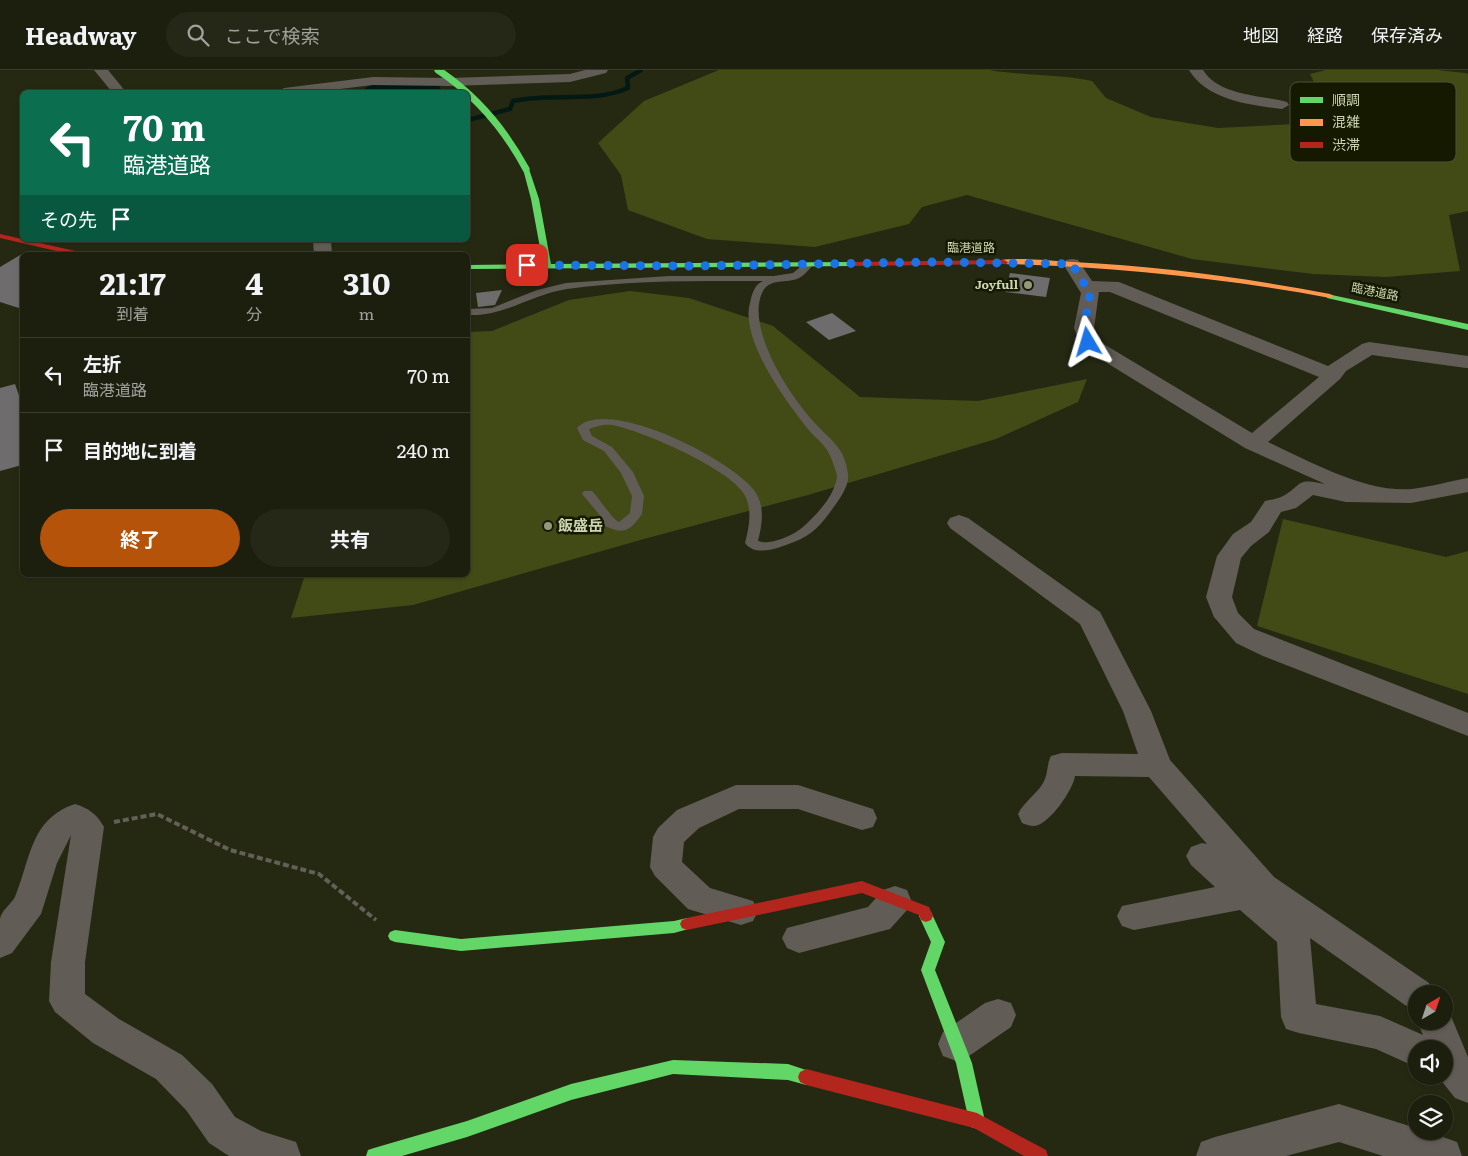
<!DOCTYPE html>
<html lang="ja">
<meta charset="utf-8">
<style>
body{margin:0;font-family:Literata,"Noto Sans JP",serif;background:#252717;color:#f1f3f6;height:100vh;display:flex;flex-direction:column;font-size:19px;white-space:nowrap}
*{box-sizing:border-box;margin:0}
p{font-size:16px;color:#a0a29e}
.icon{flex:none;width:28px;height:28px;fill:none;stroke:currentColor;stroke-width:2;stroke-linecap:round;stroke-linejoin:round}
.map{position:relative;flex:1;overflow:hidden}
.details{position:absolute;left:20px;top:182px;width:450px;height:325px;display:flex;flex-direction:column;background:#1c1f0e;border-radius:8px;box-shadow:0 1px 4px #0004,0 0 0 1px #3a3d2e}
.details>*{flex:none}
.top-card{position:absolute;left:20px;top:20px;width:450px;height:152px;border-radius:8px;box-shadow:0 1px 4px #0004,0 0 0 1px #3a3d2e;background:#0b6e4f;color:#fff;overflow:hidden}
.needle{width:32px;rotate:39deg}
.buttons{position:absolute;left:1408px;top:915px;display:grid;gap:10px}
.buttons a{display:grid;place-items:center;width:45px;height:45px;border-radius:50%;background:#1c1f0e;box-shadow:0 1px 4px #0004,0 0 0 1px #3a3d2e;font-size:25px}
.pin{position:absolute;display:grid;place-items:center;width:42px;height:42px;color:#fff;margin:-21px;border-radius:10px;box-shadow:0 2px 8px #0006}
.me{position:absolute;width:55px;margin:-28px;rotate:353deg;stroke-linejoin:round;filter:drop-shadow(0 0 4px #0008)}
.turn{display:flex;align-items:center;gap:18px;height:105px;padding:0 20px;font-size:22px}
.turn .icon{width:65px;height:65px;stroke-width:2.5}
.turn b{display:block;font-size:35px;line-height:42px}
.then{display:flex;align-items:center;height:48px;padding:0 20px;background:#0003;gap:10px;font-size:19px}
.eta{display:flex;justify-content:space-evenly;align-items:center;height:85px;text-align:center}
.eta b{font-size:30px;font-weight:700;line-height:35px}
.action{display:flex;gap:10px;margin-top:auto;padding:10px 20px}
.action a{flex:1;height:58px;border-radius:30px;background:#b45309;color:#fff;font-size:20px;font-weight:700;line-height:58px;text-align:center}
.action a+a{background:#252717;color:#f1f3f6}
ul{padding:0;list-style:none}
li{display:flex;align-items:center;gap:15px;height:75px;padding:0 20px;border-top:1px solid #3a3d2e}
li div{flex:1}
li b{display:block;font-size:19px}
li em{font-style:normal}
header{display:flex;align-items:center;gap:30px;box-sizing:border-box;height:70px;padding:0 25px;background:#1c1f0e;border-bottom:1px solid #3a3d2e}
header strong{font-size:24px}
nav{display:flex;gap:28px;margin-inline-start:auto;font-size:18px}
.search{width:350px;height:45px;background:#252717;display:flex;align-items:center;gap:12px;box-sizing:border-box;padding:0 18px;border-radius:28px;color:#a0a29e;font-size:19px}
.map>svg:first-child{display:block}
.green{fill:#424a16}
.water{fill:#031a14}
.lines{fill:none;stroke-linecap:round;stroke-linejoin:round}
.stream{stroke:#031a14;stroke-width:4.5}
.building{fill:#6e6c6d}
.path{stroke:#636058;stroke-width:4;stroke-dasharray:6 3;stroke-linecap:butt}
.lane{fill:#625c56;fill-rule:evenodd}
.street{fill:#625c56;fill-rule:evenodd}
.fast{fill:#63d668;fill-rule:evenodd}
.slow{fill:#ff974d;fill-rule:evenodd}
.jam{fill:#b3261e;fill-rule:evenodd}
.fast-bridge{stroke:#63d668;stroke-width:7}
.route{stroke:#1a73e8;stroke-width:9;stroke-dasharray:0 16.2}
.poi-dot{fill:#939979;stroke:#141900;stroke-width:2}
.labels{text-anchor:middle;stroke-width:5;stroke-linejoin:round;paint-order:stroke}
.far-street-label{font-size:12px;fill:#ced6b1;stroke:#141900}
.far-poi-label{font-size:12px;font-weight:bold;fill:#ced6b1;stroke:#141900;text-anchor:end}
.poi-label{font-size:15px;font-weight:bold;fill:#ced6b1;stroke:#141900;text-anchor:start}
.key{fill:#141900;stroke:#4c5235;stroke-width:1}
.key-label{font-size:14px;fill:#ced6b1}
</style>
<header>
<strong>Headway</strong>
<div class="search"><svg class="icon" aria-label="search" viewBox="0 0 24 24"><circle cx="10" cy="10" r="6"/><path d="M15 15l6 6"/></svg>ここで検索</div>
<nav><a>地図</a><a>経路</a><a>保存済み</a></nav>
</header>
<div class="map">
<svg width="1468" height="1086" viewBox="0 0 1468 1086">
<rect width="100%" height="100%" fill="#262912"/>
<path class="green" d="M719 0H989C1024 6 1058 4 1092 11L1106 28 1151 47 1218 58 1295 54 1329 42 1310 4 1326 0H1437L1465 3 1468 4V141L1449 145 1460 201 1386 207 1313 204 1192 189 967 125 922 137 909 154 815 177 707 169 628 140 621 105 598 73 644 31Z
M630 221 689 228 773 256 860 327 978 331 1087 309 1078 332 996 369 808 425 644 469 413 535 291 548 305 505H468V262L492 261 569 230Z
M1283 449 1446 487 1468 481V624L1257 556Z"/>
<path class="water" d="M372 14 439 15 442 22H359Z"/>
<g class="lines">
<path class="stream" d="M468 50 510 39 513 31C552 22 591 34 628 18L627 8 641 0"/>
</g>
<path class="building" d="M22 184V239L0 232V197Z
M1010 203 1050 208 1046 227 1005 222Z
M502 220 495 235 478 237 476 223Z
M832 243 856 261 829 270 806 252Z
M15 314 22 334V395L0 401V318Z"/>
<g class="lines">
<path class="path" d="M114 752 157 744 230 780 319 804 376 850"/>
<path class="lane" d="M805 193 813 195C809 199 804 206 799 208 787 214 769 207 762 223 746 259 790 326 814 352 830 370 845 377 848 404 850 415 839 430 833 438 822 454 812 465 794 472 780 477 756 488 745 473 749 457 753 439 744 424 730 399 641 360 612 355 604 354 597 356 589 359L592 366 612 377 633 402 644 426 642 444C630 461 624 465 605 456L598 443 582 424 584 421H592C598 427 614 451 619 452L630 443 632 426 621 403 604 381 583 370 577 358C607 325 737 392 756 423 765 438 762 455 758 471 770 476 794 465 803 457 817 444 834 427 837 407 837 404 835 399 834 396 827 372 817 372 804 354 783 327 740 268 750 233 752 224 754 215 763 211 698 211 631 210 567 219 532 224 504 247 468 245V239L492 238 537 220 566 213 669 206H774L793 203Z"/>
<path class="street" d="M94 0H108L126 22H112Z
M585 0H608L606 3 570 12 450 16 373 15 315 22H277L284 18 373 7 450 8 570 4Z
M1189 0H1203C1219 26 1261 25 1287 32L1289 35 1282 39C1250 35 1207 30 1189 0Z
M313 170H331L332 185H314Z
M1072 189 1078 190 1092 211 1119 212 1328 296 1362 274 1369 272 1468 286V298H1466L1372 285 1346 301 1340 309 1268 372C1309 391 1366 423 1412 419 1430 417 1450 411 1468 408V422L1411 433 1346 432 1313 425 1296 438 1281 442 1269 462 1251 476 1241 488 1232 527 1238 543 1254 559 1468 643V666L1263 586 1236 573 1214 547 1206 527 1217 486 1233 464 1251 452 1265 431C1270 430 1276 429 1281 427 1304 415 1294 407 1325 414L1245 378 1081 277 1074 258 1081 223 1063 194 1066 190ZM1099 222H1110L1319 307 1252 363 1097 270 1094 258Z
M959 445 968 448 1100 542 1151 641 1170 690 1274 807 1429 913 1434 924H1416V940L1405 935 1310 868 1316 934 1380 946 1423 965 1417 951H1444V938L1448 939 1468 987V1033L1455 1028 1440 1009 1439 1006H1444V979H1416V997L1376 979 1299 963 1286 959 1281 947 1277 872 1240 840 1134 860 1122 856 1117 846 1122 836 1215 817 1191 795 1186 786 1191 777 1202 773 1207 774 1149 707 1075 706C1073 720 1049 755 1034 756 1030 756 1025 754 1022 753L1018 744C1024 731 1040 722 1045 709 1048 701 1047 694 1051 686L1062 683 1138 684 1123 641 1080 554 950 458 947 453 950 448Z
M736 715H798L873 739 877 748 873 757 862 760 798 739H739L699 758 684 772 682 792 710 818 753 831 758 841 753 851 741 855 688 839 655 806 650 797 653 767 658 758 677 740Z
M75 734C88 738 97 744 104 757L85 892V924L119 949 182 985 212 1014 235 1047 261 1061 296 1072 301 1086H229L209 1073 186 1040 156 1009 93 973 55 942 49 931 51 892 71 765 57 793 41 844 12 883 0 888C0 875 0 861 0 849 1 841 11 834 15 827 31 789 30 749 75 734Z
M895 816 907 820 911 830 907 840 890 859 799 883 787 878 782 868 787 858 868 837 883 820Z
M998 929 1011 933 1016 945 1011 957 969 986 956 991 943 986 938 974 943 962 985 933Z
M1339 1034 1416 1058V1061H1426L1457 1072 1462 1086H1383L1339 1072 1286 1086H1196L1201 1072 1215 1067Z"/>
<path class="fast" d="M526 97 529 99 539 129 551 194 854 192 858 194 854 196 468 199V195L543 194 531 129 523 99Z
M1327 224 1468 254V260L1327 228Z
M926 840 931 842 945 872 935 900 972 993 985 1051 983 1057 977 1059 971 1057 969 1051 956 993 921 900 931 872 919 846 921 842Z
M687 848 692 850 694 854 692 858 674 863 461 881 395 872 390 870 388 866 390 862 395 860 461 869 674 851Z
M673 990 788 994 812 1002 814 1007 812 1012 806 1015 788 1010 673 1004 571 1030 467 1067 402 1086H366L368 1080 374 1078 467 1051 571 1014Z"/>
<path class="slow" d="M1001 190C1023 187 1051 191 1073 192 1160 196 1245 208 1330 224L1334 226 1330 228C1222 208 1114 197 1004 194L1000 192Z"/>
<path class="jam" d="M0 164 84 183 88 185H74L0 168Z
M1004 190 1008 192 1007 194 854 196 850 194 854 192Z
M862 811 929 837 933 846 931 850 926 852 921 850 919 845 862 823 687 860 682 858 680 854 682 850 687 848Z
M806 999 977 1043 1046 1080 1048 1086H1024L974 1058 806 1015 800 1012 798 1007 800 1002Z"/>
<path class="fast-bridge" d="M438 0C477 26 504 58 526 99"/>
</g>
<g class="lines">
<path class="route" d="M527 195 692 196 936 192 1072 194 1090 223 1084 258 1088 272"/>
</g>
<g class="poi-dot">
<circle cx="1028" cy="215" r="5"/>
<circle cx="548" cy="456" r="5"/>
</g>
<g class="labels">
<g class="far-street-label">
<text x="971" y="182">臨港道路</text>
<text transform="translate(1375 222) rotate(11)" y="4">臨港道路</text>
</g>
<g class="far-poi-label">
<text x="1018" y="219">Joyfull</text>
</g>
<g class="poi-label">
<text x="558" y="461">飯盛岳</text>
</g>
</g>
<rect x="1290" y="12" width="166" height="80" rx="8" class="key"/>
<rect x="1300" y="27" width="23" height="6" fill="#63d668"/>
<rect x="1300" y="49" width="23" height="7" fill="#ff974d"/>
<rect x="1300" y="72" width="23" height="6" fill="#b3261e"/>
<g class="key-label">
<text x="1332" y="35">順調</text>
<text x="1332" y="57">混雑</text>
<text x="1332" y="80">渋滞</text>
</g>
</svg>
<div class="buttons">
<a><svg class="needle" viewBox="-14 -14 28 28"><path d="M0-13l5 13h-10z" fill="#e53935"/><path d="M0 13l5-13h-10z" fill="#a0a29e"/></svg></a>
<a><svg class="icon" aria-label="sound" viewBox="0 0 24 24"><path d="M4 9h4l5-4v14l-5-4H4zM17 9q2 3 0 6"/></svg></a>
<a><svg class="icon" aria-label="layers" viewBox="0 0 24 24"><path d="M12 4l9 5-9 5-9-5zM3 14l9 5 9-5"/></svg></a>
</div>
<div class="pin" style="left:527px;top:195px;background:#d93025"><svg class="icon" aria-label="arrive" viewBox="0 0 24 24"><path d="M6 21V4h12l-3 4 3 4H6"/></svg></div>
<svg class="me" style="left:1088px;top:272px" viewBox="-20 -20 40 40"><path d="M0-17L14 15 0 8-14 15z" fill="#1a73e8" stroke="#fff" stroke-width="4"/></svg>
<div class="top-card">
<div class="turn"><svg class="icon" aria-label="left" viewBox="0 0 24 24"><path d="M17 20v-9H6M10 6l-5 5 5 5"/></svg><div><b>70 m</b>臨港道路</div></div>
<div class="then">その先<svg class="icon" aria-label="arrive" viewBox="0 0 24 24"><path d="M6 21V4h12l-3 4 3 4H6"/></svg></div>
</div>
<section class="details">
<div class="eta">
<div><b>21:17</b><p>到着</p></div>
<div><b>4</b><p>分</p></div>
<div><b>310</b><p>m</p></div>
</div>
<ul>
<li><svg class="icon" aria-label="left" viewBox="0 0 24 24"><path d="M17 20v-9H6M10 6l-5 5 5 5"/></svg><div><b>左折</b><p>臨港道路</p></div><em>70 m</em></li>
<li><svg class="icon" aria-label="arrive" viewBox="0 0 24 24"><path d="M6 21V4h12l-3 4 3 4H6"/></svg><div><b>目的地に到着</b></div><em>240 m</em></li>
</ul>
<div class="action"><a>終了</a><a>共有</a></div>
</section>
</div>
